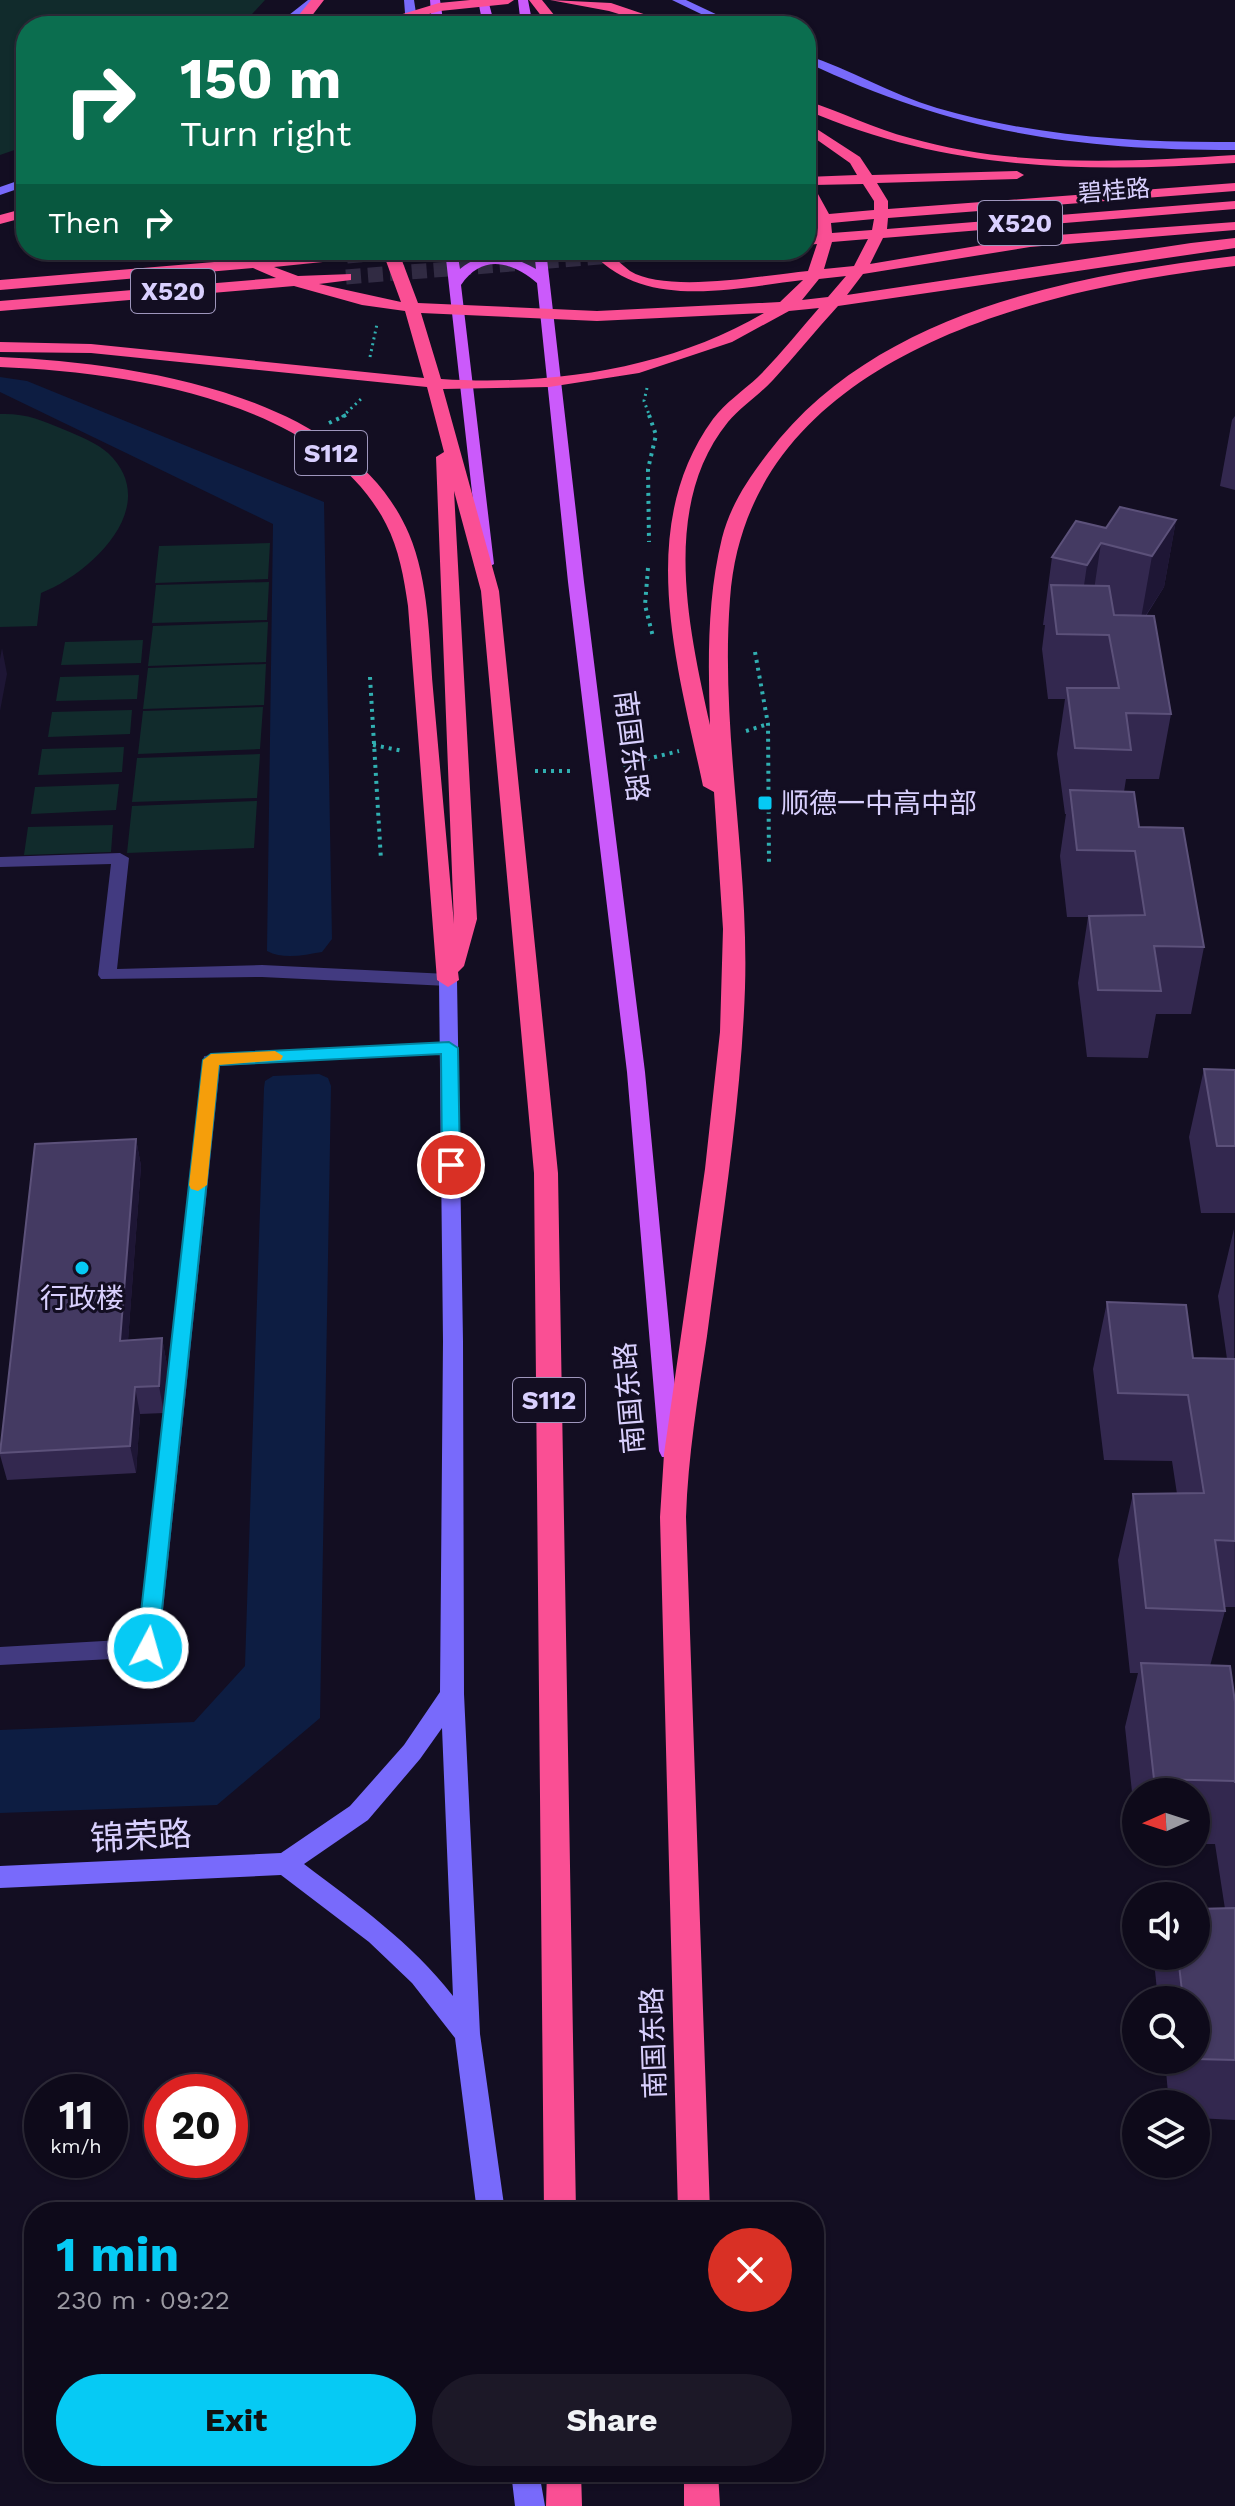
<!DOCTYPE html>
<meta charset="utf-8">
<style>
body{margin:0;font-family:"Work Sans","Noto Sans SC",sans-serif;background:#1c1827;color:#f1f3f6;height:100vh;display:flex;flex-direction:column;font-size:30px;white-space:nowrap}
*{box-sizing:border-box;margin:0}
p{font-size:26px;color:#9b9aa2}
.icon{flex:none;width:44px;height:44px;fill:none;stroke:currentColor;stroke-width:2;stroke-linecap:round;stroke-linejoin:round}
.map{position:relative;flex:1;overflow:hidden}
.drawer{position:absolute;left:24px;top:2202px;width:800px;height:280px;display:flex;flex-direction:column;background:#0e0a1a;border-radius:32px;box-shadow:0 2px 6px #0004,0 0 0 2px #2e2b39}
.drawer>*{flex:none}
.top-card{position:absolute;left:16px;top:16px;width:800px;height:244px;border-radius:32px;box-shadow:0 2px 6px #0004,0 0 0 2px #2e2b39;background:#0b6e4f;color:#fff;overflow:hidden}
.needle{width:52px;rotate:267deg}
.buttons{position:absolute;left:1122px;top:1778px;display:grid;gap:16px}
.buttons a{display:grid;place-items:center;width:88px;height:88px;border-radius:50%;background:#0e0a1a;box-shadow:0 2px 6px #0004,0 0 0 2px #2e2b39;font-size:40px}
.speed{position:absolute;left:24px;top:2074px;display:flex;gap:16px;font-size:40px;font-weight:700;text-align:center}
.speed>*{display:grid;place-content:center;width:104px;height:104px;border-radius:50%;background:#0e0a1a;box-shadow:0 2px 6px #0004,0 0 0 2px #2e2b39;line-height:1}
.speed small{font-size:20px;font-weight:400}
.speed .limit{border:12px solid #d22;background:#fff;color:#111}
.pin{position:absolute;display:grid;place-items:center;width:68px;height:68px;color:#fff;margin:-34px;border:4px solid #fff;border-radius:50%;box-shadow:0 2px 8px #0007}
.me{position:absolute;width:88px;margin:-44px;rotate:6deg;stroke-linejoin:round;filter:drop-shadow(0 0 6px #0008)}
.turn{display:flex;align-items:center;gap:28px;height:168px;padding:0 32px;font-size:36px}
.turn .icon{width:104px;height:104px;stroke-width:2.5}
.turn b{display:block;font-size:56px;line-height:68px}
.then{display:flex;align-items:center;height:76px;padding:0 32px;background:#0003;gap:16px;font-size:30px}
.round{display:grid;place-items:center;flex:none;width:84px;height:84px;border-radius:42px;background:#1c1827}
.summary{display:flex;align-items:center;justify-content:space-between;height:136px;padding:0 32px}
h1{font-size:48px;font-weight:700;line-height:60px;color:#06caf4}
.button{display:flex;gap:16px;margin-top:auto;padding:16px 32px}
.button a{flex:1;height:92px;border-radius:48px;background:#06caf4;color:#111;font-size:32px;font-weight:700;line-height:92px;text-align:center}
.button a+a{background:#1c1827;color:#f1f3f6}
.map>svg:first-child{display:block}
.green{fill:#112b2c}
.water{fill:#0d1d42}
.lines{fill:none;stroke-linecap:round;stroke-linejoin:round}
.highway-tunnel{stroke:#312b43;stroke-width:15;stroke-dasharray:15 7;stroke-linecap:butt}
.path-far1{stroke:#31afb1;stroke-width:3;stroke-dasharray:2 4;stroke-linecap:butt}
.path{stroke:#31afb1;stroke-width:4;stroke-dasharray:3 5;stroke-linecap:butt}
.lane{fill:#423a80;fill-rule:evenodd}
.secondary{fill:#786afb;fill-rule:evenodd}
.primary{fill:#cb5afb;fill-rule:evenodd}
.highway{fill:#fa4f94;fill-rule:evenodd}
.wall{fill:#33284f}
.shaded-wall{fill:#1e1635}
.building{fill:#443a62;stroke:#5c517a;stroke-width:2}
.route{fill:#06caf4;stroke:#04839f;stroke-width:2}
.slow{fill:#f59e0b}
.poi-dot{fill:#06caf4;stroke:#130e22;stroke-width:3}
.labels{text-anchor:middle;stroke-width:6;stroke-linejoin:round;paint-order:stroke}
.far-street-label{font-size:24px;fill:#d9d0fe;stroke:#130e22}
.shield{fill:#130e22;stroke:#9e96bc;stroke-width:2}
.shield-label{font-size:26px;font-weight:bold;fill:#d9d0fe}
.street-label{font-size:28px;fill:#d9d0fe;stroke:#130e22}
.poi-label{font-size:28px;fill:#d9d0fe;stroke:#130e22;text-anchor:start}
.near-street-label{font-size:34px;fill:#d9d0fe;stroke:#130e22}
</style>
<div class="map">
<svg width="1235" height="2506" viewBox="0 0 1235 2506">
<rect width="100%" height="100%" fill="#130e22"/>
<path class="green" d="M0 0H265L241 26H26V146L0 155Z
M0 414C25 413 42 420 65 430 79 436 97 443 108 453 164 506 90 574 41 593L37 626 0 627Z
M270 543 268 579 155 583 159 546Z
M269 582 267 620 152 623 156 585Z
M268 622 266 662 148 666 153 626Z
M143 640 141 663 61 665 65 642Z
M266 664 264 705 143 709 148 668Z
M139 675 137 699 56 701 60 677Z
M263 707 260 749 138 754 143 711Z
M132 710 130 734 48 737 52 712Z
M124 747 122 772 38 775 42 749Z
M260 754 257 798 132 802 137 758Z
M119 784 116 810 31 814 35 787Z
M257 801 254 848 127 853 132 806Z
M113 825 111 852 24 855 28 827Z"/>
<path class="water" d="M0 377 27 381 324 502 332 939 322 952C304 955 284 960 267 951L273 524 0 392Z
M319 1074 328 1078 331 1086 320 1718 217 1805 0 1813V1730L194 1722 245 1666 264 1088 265 1081 273 1076Z"/>
<g class="lines">
<path class="highway-tunnel" d="M347 256 424 250
M346 277 626 255"/>
<path class="path-far1" d="M370 357 377 324
M647 388 644 401 650 417
M342 417 362 398"/>
<path class="path" d="M649 415 656 435 648 469 649 542
M329 423 346 415
M648 568 645 605 653 637
M755 652 768 724 769 865
M370 677 381 860
M746 731 768 724
M373 745 403 751
M623 765 679 751
M535 771H573"/>
<path class="lane" d="M120 853 129 858 117 969 262 965 448 974 457 980 448 986 262 977 101 979 98 975 111 864 0 867V857Z
M449 1042 458 1048 456 1052 220 1066 159 1648 156 1655 148 1657 0 1665V1647L138 1639 204 1056Z"/>
<path class="secondary" d="M308 0H320L288 26H275Z
M404 0H414L418 26H406Z
M672 0H686L741 26H726Z
M806 55C850 69 890 94 937 108 1034 136 1134 143 1235 142V150C1073 150 953 132 806 62Z
M26 178V186L0 195V187Z
M448 974 457 980 463 1341 464 1694 480 2034 505 2212H477L455 2038 412 1983 369 1942 281 1875 0 1888V1866L281 1853 350 1806 404 1745 440 1692 443 1341 439 980ZM442 1728 453 1996C411 1942 358 1905 304 1864L368 1820 420 1759Z
M511 2472H539L545 2506H515Z"/>
<path class="primary" d="M430 0H440L444 26H432Z
M478 0H488L495 26H483Z
M518 0H528L533 26H521Z
M445 250H457L460 269C484 249 510 254 536 269L534 250H546L584 582 645 1072 681 1451 678 1457H662L659 1451 627 1072 568 582 537 283C511 261 482 254 461 285L494 564 487 568 480 564Z"/>
<path class="highway" d="M311 0H324L304 26H290Z
M470 0H514L508 4 440 11 385 26H363L439 3Z
M529 0H542L563 26H549Z
M550 0 611 3 679 26H658L609 11Z
M806 101C841 111 874 129 910 138 1015 168 1128 162 1235 155V163C1083 173 948 171 806 110Z
M806 122 860 157 872 175 1017 171 1024 175 1017 179 877 183 888 201V209L1235 183V191L888 218 887 229 1235 201V209L883 238 870 264 1030 237 1235 222V230L1030 247 863 274 847 295 1191 243 1235 238V248L838 306C816 330 795 356 773 380 759 395 741 407 728 422 660 506 689 630 710 725 708 662 707 599 722 538 730 506 748 479 768 453 875 312 1069 276 1235 256V266C1038 289 747 356 730 599 720 730 749 858 745 988 741 1104 722 1220 707 1336 698 1396 688 1456 686 1517L710 2212H678L660 1517 664 1454 705 1169 720 1032 723 929 714 792 703 786C678 667 634 528 713 419 725 403 744 390 758 377 780 355 799 331 819 308L789 311 732 342 639 373 549 387 443 389 499 591 558 1173 576 2212H544L534 1173 481 591 454 491 477 919 464 966 458 972 459 980 448 987 437 980 408 606C404 578 399 549 386 524 322 399 124 372 0 367V357C133 363 349 393 409 534 429 582 429 638 433 689 440 767 447 846 454 924L436 457 444 452 427 387 91 353 0 352V342L91 344 424 378 405 311 362 305 294 286 0 311V301L276 278 253 268 0 290V280L238 260 222 250H242L258 259 347 251 355 256 352 259 274 267 298 276 351 274V280L319 284 401 302 382 250H398L418 303 597 311 780 302 803 280C733 288 642 312 590 250H607C614 257 622 265 630 271 668 294 765 275 808 271L817 244 806 245V235L817 233 816 224H806V216L814 215 806 196V177L857 175 850 163 806 132ZM863 184 874 201V210L829 214 813 185ZM874 219 872 230 832 233 831 223ZM868 239 854 266 824 269 832 242ZM846 276 828 297 802 300 819 279ZM421 313 597 321 764 313C669 369 550 386 441 379Z
M26 208V217L0 224V215Z
M631 250H696L688 255 626 260 618 255Z
M547 2472H581L582 2506H546Z
M684 2472H718L720 2506H684Z"/>
</g>
<path class="wall" d="M1235 416V490L1220 486 1232 420Z
M1176 520 1164 587 1146 616 1171 714 1159 779H1126L1124 792 1139 827 1204 947 1191 1014H1156L1148 1058 1087 1057 1078 983 1088 917H1067L1060 856 1066 814H1065L1057 754 1065 699H1048L1042 649 1045 625H1043L1052 557 1106 528Z
M1204 1069 1235 1070V1213H1201L1189 1137Z
M136 1139 141 1166 128 1340 162 1338 167 1365 164 1413 140 1414 136 1473 7 1480 0 1455V1448Z
M1234 1229 1235 1607H1224L1225 1611 1210 1666 1235 1702V2120L1196 2118V2104H1169L1165 2060H1196V2000H1158L1155 1971 1159 1956H1196L1225 1909 1215 1844H1196V1792H1136V1829L1125 1727 1138 1673H1130L1118 1560 1133 1494H1177L1172 1461 1104 1460 1093 1369 1107 1302 1193 1358 1227 1359 1218 1296Z"/>
<path class="shaded-wall" d="M1176 520 1164 587 1140 624 1152 556Z
M1101 543 1091 610 1077 633 1087 565Z
M2 648 7 674 0 711V659Z
M136 1139 141 1166 126 1368 120 1341Z
M162 1338 167 1365 164 1413 159 1386Z
M135 1387 140 1414 136 1473 130 1446Z"/>
<path class="building" d="M1120 507 1176 520 1152 556 1101 543 1087 565 1052 557 1076 521 1106 528Z
M1051 585 1109 586 1114 615 1154 616 1171 714 1126 713 1131 750 1075 748 1067 688H1119L1109 635 1057 634Z
M1070 790 1134 792 1139 827 1183 828 1204 947 1154 946 1161 991 1098 990 1089 916 1145 915 1135 851 1077 850Z
M1204 1069 1235 1070V1146H1217Z
M136 1139 120 1341 162 1338 159 1386 135 1387 130 1446 0 1453 35 1144Z
M1107 1302 1186 1305 1193 1358 1235 1359V1541L1215 1540 1225 1611 1146 1608 1133 1494 1204 1493 1188 1395 1118 1393Z
M1141 1663 1230 1666 1235 1702V1783V1781L1154 1779Z
M1235 1908V2060L1196 2059V2000H1183L1178 1956H1196V1909Z"/>
<path class="route" d="M449 1042 458 1048 460 1165 451 1171 442 1165 441 1054 219 1065 158 1648 148 1657 140 1654 137 1648 203 1060 211 1054Z"/>
<path class="slow" d="M275 1051 283 1056 281 1060 219 1065 207 1185 198 1191 191 1189 189 1185 203 1060 211 1054Z"/>
<g class="poi-dot">
<rect x="757" y="795" width="16" height="16" rx="4"/>
<circle cx="82" cy="1268" r="8"/>
</g>
<g class="labels">
<g class="far-street-label">
<text transform="translate(1114 191) rotate(-5)" y="8">碧桂路</text>
</g>
<g class="shield">
<rect x="978" y="201" width="84" height="44" rx="6"/>
<rect x="131" y="269" width="84" height="44" rx="6"/>
<rect x="295" y="431" width="72" height="44" rx="6"/>
<rect x="513" y="1378" width="72" height="44" rx="6"/>
</g>
<g class="shield-label">
<text x="1020" y="232">X520</text>
<text x="173" y="300">X520</text>
<text x="331" y="462">S112</text>
<text x="549" y="1409">S112</text>
</g>
<g class="street-label">
<text transform="translate(632 746) rotate(83)" y="10">南国东路</text>
<text transform="translate(629 1398) rotate(-95)" y="10">南国东路</text>
<text transform="translate(653 2043) rotate(-92)" y="10">南国东路</text>
</g>
<g class="poi-label">
<text x="781" y="813">顺德一中高中部</text>
<text x="82" y="1308" text-anchor="middle">行政楼</text>
</g>
<g class="near-street-label">
<text transform="translate(141 1836) rotate(-3)" y="12">锦荣路</text>
</g>
</g>
</svg>
<div class="buttons">
<a><svg class="needle" viewBox="-14 -14 28 28"><path d="M0-13l5 13h-10z" fill="#e53935"/><path d="M0 13l5-13h-10z" fill="#9b9aa2"/></svg></a>
<a><svg class="icon" aria-label="sound" viewBox="0 0 24 24"><path d="M4 9h4l5-4v14l-5-4H4zM17 9q2 3 0 6"/></svg></a>
<a><svg class="icon" aria-label="search" viewBox="0 0 24 24"><circle cx="10" cy="10" r="6"/><path d="M15 15l6 6"/></svg></a>
<a><svg class="icon" aria-label="layers" viewBox="0 0 24 24"><path d="M12 4l9 5-9 5-9-5zM3 14l9 5 9-5"/></svg></a>
</div>
<div class="speed"><div>11<small>km/h</small></div><div class="limit">20</div></div>
<div class="pin" style="left:451px;top:1165px;background:#d93025"><svg class="icon" aria-label="arrive" viewBox="0 0 24 24"><path d="M6 21V4h12l-3 4 3 4H6"/></svg></div>
<svg class="me" style="left:148px;top:1648px" viewBox="-20 -20 40 40"><circle r="17" fill="#06caf4" stroke="#fff" stroke-width="3"/><path d="M0-11L8 9 0 5-8 9z" fill="#fff"/></svg>
<div class="top-card">
<div class="turn"><svg class="icon" aria-label="right" viewBox="0 0 24 24"><path d="M7 20v-9h11M14 6l5 5-5 5"/></svg><div><b>150 m</b>Turn right</div></div>
<div class="then">Then<svg class="icon" aria-label="right" viewBox="0 0 24 24"><path d="M7 20v-9h11M14 6l5 5-5 5"/></svg></div>
</div>
<section class="drawer">
<div class="summary"><div><h1>1 min</h1><p>230 m · 09:22</p></div><a class="round" style="background:#d93025;color:#fff"><svg class="icon" aria-label="close" viewBox="0 0 24 24"><path d="M6 6l12 12M18 6L6 18"/></svg></a></div>
<div class="button"><a>Exit</a><a>Share</a></div>
</section>
</div>
